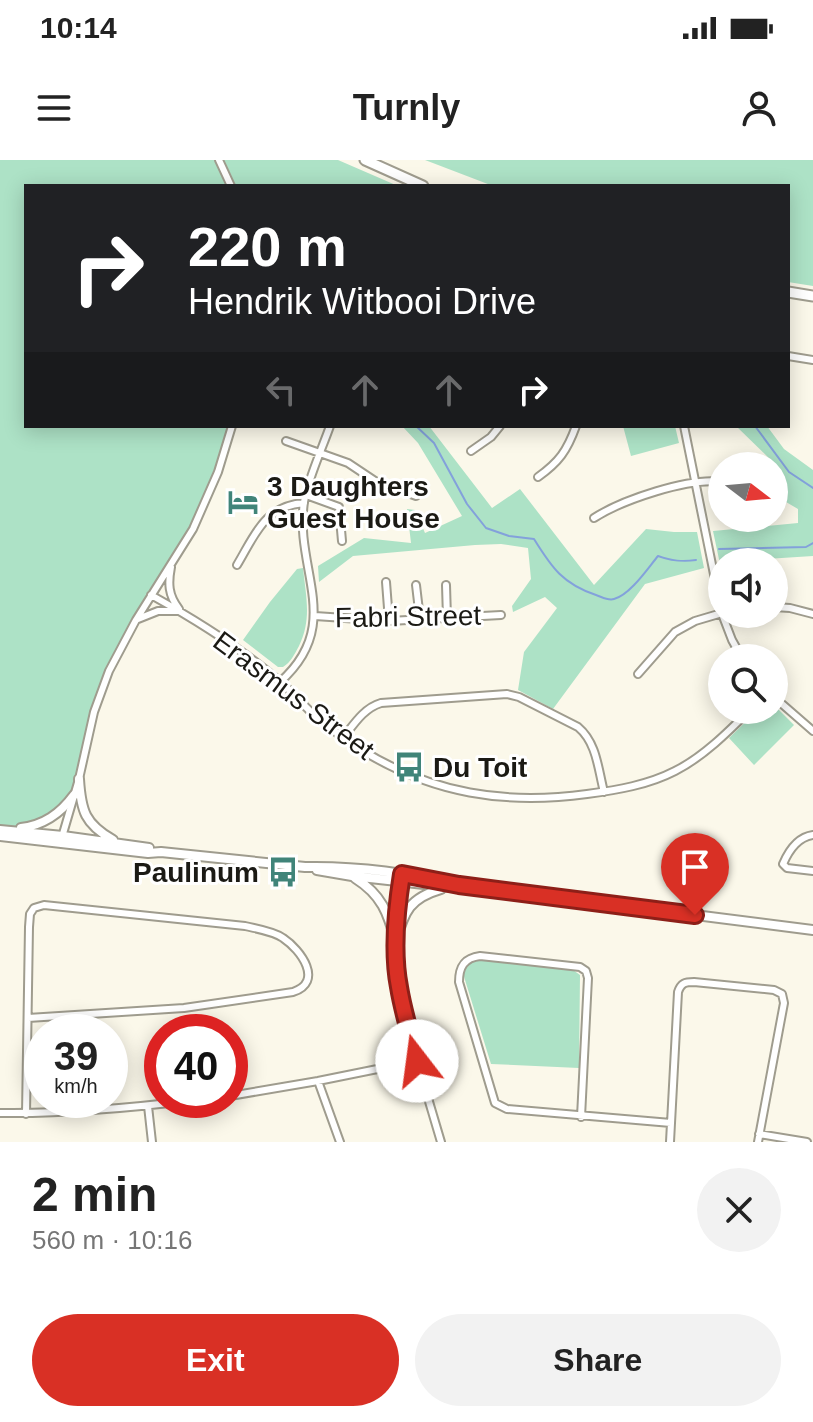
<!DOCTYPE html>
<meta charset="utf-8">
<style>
body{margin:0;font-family:Arial,sans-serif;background:#f2f2f2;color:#222;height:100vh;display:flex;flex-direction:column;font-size:30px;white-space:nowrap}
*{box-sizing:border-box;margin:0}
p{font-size:26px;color:#767676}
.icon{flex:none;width:44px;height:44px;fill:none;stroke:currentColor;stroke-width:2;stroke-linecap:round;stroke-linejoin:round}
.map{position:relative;height:982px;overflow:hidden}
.details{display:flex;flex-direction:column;background:#fff;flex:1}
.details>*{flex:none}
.guide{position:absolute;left:24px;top:24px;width:766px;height:244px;border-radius:0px;box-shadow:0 4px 20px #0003;background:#202124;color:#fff;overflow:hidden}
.needle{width:52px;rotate:106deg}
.fabs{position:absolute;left:708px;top:292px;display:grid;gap:16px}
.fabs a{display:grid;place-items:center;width:80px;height:80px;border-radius:50%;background:#fff;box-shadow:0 4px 20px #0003;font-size:40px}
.speed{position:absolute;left:24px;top:854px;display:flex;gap:16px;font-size:40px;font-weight:700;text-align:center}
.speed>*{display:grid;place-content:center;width:104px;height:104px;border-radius:50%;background:#fff;box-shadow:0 4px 20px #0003;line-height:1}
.speed small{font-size:20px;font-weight:400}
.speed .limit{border:12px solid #d22;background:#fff;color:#111}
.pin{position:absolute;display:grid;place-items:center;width:68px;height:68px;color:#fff;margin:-82px -34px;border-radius:50% 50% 50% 0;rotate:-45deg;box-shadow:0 0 8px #0007}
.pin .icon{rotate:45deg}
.me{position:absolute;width:88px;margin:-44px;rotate:345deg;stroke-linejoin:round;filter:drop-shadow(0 0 6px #0008)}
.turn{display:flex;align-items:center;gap:28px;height:168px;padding:0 32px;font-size:36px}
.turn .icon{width:104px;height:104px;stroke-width:2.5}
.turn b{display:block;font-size:56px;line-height:68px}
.lanes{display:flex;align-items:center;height:76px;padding:0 32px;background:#0003;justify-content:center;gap:40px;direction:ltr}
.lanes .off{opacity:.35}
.round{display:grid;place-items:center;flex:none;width:84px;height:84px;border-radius:42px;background:#f2f2f2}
.summary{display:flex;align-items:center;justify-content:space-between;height:136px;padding:0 32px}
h1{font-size:48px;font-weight:700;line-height:60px}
.primary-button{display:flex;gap:16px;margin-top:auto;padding:16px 32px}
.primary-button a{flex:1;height:92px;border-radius:48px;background:#d93025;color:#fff;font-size:32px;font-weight:700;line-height:92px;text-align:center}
.primary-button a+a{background:#f2f2f2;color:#222}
.status{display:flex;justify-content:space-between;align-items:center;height:56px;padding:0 40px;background:#fff;direction:ltr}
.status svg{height:22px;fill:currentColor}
header{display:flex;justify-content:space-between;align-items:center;height:104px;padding:0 32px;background:#fff;font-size:36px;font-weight:700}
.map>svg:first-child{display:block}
.green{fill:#ade2c6}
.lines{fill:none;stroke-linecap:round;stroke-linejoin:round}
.stream{stroke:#83a1db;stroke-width:2}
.minor-casing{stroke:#9f9c8e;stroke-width:10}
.major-casing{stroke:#9f9c8e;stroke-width:12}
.highway-casing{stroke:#9f9c8e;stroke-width:13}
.minor{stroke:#fff;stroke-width:6}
.major{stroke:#fff;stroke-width:8}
.highway{stroke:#fff;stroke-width:9}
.route-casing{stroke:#8d1f18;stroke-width:20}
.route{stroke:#d93025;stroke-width:14}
.labels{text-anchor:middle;stroke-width:6;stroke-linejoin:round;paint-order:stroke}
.poi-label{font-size:28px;font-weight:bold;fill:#1b1a15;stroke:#fff;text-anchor:start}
.street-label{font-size:28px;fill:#1b1a15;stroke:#fff}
</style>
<div class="status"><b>10:14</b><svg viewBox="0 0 49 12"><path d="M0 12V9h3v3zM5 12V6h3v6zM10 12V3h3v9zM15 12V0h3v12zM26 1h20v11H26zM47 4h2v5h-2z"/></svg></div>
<header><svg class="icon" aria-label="menu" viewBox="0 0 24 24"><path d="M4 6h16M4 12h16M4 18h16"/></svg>Turnly<svg class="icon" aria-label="person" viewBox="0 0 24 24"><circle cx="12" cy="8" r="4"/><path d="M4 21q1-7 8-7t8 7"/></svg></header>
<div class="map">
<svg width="813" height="982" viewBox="0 0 813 982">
<rect width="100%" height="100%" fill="#fbf8ea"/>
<path class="green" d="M0 0H219L231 26H26V266H232L207 341 151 435 100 534 79 619 69 642 30 667 0 670Z
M224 0H338L398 26H236Z
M425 0H813V126L788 122V26H493Z
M402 266H429L492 348 520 329 594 425 646 369 674 372H697L704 408 645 424 553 549 518 530 524 492 557 448 545 437 513 452 512 446 531 419 528 388 501 384 475 385 353 396 319 422 318 406 364 378 411 383 407 349 415 350 425 373 462 356 418 283Z
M623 266H675L679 283 631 296Z
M736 266H767L784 289 813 310V396L722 402 720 404 713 371 798 363V349L774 335V316L776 305Z
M303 408C306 437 312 459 299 486 294 495 291 502 283 507H278L243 480 270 442 297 409Z
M774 545 794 565 754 605 729 578 758 550H774Z
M478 799 573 810 580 815 579 908 491 904 461 807 473 800Z"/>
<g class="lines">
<path class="stream" d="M416 266 434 283 467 344 486 368 509 376 534 379C552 408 563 424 596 435 602 437 608 441 614 439 630 435 648 408 658 396 672 401 682 402 696 400
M755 266 789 312 813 328
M719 389 806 387 813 383"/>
<g class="minor-casing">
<path id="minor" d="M219 0 231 26
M788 196 813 200
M684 266 722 454 732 480 742 498
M286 281 348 303 375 321 416 336
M471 291 491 277 500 266
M538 317C559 302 567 291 576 266
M306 335 339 347 342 381
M594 358C622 340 689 317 722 322
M237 405C255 375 264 346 304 343
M171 407C168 423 168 435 179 449
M386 422 389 461
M416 425 420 459
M446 425 447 458
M151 435C196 460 238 486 277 519 290 529 300 542 312 553 327 566 343 578 360 589 432 634 505 645 587 634 617 630 648 625 675 611 703 597 728 572 750 550
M774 447 790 448 813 454
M315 456 389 461 501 455
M138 459 158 451H177
M638 514 675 472 695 461 722 453
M280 522C345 464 294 410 304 342 308 319 322 289 330 266
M774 537 813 571
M343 578C354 564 364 548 381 543L507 534 519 537 578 567C597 583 598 609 604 632
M813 675C798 677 789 690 783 704L787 708 813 711
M62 677 79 619 94 552 109 511 136 460 193 369 218 312 232 266
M401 720 397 762 399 826 417 901 441 982
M318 921 340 982
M230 936 318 921 417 901
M148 946 152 982
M0 953C65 954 130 948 195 940
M26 954 29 767 30 754 34 748 44 745 245 766C257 769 273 771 283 778 301 790 324 822 293 832L184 848 28 858
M581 957 588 818 586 811 580 807 480 796C464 798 459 807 459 822L495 943 507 949 671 963
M759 974 807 982
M670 982 678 832C681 823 685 822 694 822L774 830 782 834 784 843 758 982"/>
</g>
<g class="major-casing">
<path id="major" d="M79 619C81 651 85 664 113 680
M21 668C44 665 60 654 74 635
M0 670 63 676 149 688
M0 676 148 693 161 692 305 707C356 706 409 713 459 725L813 770
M317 710 352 716 451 727
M355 718C382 735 388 753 396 782
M396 781C404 751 410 738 441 729"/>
</g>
<g class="highway-casing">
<path id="highway" d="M365 0 423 26
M788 132 813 136"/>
</g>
<use href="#minor" class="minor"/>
<use href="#major" class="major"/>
<use href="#highway" class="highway"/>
</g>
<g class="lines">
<g class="route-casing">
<path id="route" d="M417 901C411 877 403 852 399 827 392 791 396 751 402 714L459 725 695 755"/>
</g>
<use href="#route" class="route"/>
</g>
<defs>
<g id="hotel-bare" transform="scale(2.4)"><path d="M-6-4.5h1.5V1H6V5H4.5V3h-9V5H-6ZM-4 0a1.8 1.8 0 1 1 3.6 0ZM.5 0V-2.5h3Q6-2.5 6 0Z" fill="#408479" stroke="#fff" stroke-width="2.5" paint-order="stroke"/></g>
<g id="bus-bare" transform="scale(2.4)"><path d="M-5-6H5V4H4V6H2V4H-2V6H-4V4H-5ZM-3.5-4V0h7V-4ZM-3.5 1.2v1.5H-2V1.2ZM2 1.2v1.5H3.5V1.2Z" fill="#408479" stroke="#fff" stroke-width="2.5" paint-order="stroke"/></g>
</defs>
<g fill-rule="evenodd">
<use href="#hotel-bare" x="243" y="342"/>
<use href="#bus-bare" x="409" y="607"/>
<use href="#bus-bare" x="283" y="712"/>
</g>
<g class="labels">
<g class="poi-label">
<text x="267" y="336">3 Daughters<tspan x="267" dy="32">Guest House</tspan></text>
<text x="433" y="617">Du Toit</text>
<text x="259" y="722" text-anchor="end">Paulinum</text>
</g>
<g class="street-label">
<text transform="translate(408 456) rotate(-1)" y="10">Fabri Street</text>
<text transform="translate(294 535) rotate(37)" y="10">Erasmus Street</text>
</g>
</g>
</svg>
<div class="fabs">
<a><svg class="needle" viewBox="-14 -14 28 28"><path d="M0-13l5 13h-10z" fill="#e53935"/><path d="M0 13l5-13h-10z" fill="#767676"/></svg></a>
<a><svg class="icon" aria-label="sound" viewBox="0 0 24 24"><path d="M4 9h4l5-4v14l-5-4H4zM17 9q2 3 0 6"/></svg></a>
<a><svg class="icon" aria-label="search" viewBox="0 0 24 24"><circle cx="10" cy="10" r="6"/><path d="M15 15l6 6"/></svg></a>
</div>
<div class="speed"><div>39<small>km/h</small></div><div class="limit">40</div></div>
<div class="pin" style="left:695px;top:755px;background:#d93025"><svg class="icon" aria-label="arrive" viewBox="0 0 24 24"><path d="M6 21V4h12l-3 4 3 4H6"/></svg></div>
<svg class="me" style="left:417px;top:901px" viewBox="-20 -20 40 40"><circle r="19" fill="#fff"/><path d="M0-13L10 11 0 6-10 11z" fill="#d93025"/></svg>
<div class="guide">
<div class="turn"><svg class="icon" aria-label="right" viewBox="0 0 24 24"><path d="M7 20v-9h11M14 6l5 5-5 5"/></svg><div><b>220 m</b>Hendrik Witbooi Drive</div></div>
<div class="lanes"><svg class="icon off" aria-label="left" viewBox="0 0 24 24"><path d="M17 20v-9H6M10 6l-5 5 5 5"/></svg><svg class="icon off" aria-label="ahead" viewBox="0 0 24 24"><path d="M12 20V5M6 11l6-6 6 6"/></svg><svg class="icon off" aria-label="ahead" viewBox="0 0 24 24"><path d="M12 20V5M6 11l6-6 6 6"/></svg><svg class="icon" aria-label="right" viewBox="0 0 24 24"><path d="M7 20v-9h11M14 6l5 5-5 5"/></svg></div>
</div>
</div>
<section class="details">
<div class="summary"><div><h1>2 min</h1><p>560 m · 10:16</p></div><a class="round"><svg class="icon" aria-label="close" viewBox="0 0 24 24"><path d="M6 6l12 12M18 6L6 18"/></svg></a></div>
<div class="primary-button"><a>Exit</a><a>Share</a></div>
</section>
